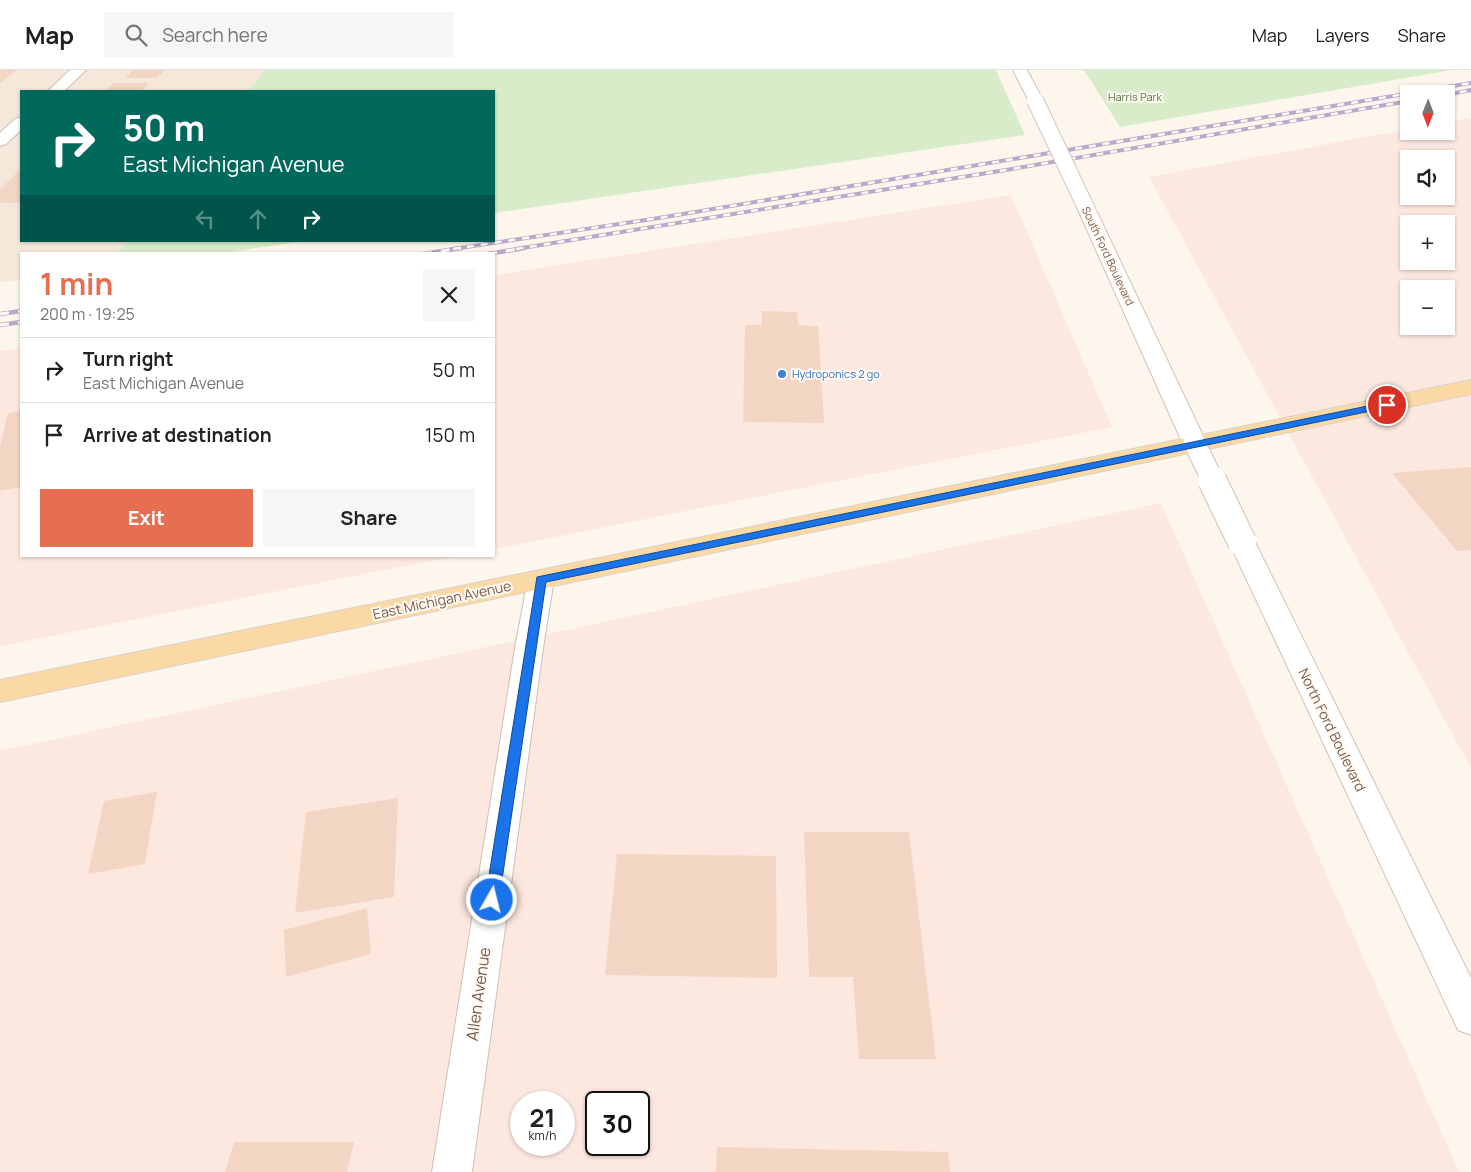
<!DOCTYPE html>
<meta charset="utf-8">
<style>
body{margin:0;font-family:Manrope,sans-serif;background:#f6f6f6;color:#202124;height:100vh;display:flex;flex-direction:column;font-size:19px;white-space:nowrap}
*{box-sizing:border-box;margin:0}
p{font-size:16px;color:#757577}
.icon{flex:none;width:28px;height:28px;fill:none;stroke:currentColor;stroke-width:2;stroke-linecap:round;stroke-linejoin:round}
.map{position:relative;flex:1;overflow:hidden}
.sheet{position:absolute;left:20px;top:182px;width:475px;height:305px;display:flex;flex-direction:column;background:#fff;border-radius:0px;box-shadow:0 1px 4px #0004}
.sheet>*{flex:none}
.top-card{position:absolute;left:20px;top:20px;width:475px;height:152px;border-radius:0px;box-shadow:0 1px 4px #0004;background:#00695c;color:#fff;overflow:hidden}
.needle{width:32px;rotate:181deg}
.buttons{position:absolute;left:1400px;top:15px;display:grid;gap:10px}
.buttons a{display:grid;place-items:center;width:55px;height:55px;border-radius:0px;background:#fff;box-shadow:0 1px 4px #0004;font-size:25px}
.speed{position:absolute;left:510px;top:1021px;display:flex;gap:10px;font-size:25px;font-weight:700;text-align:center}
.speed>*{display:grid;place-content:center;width:65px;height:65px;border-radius:50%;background:#fff;box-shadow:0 1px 4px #0004;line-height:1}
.speed small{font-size:12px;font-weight:400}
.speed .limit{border:2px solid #111;border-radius:8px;background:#fff;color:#111}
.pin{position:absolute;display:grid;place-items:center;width:42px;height:42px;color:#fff;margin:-21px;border:2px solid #fff;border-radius:50%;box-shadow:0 1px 5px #0007}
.me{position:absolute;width:55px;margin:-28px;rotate:8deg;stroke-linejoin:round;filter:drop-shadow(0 0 4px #0008)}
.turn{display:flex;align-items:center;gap:18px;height:105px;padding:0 20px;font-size:22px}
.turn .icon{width:65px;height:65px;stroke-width:2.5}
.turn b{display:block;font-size:35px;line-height:42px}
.lanes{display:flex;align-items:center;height:48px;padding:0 20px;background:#0003;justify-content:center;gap:25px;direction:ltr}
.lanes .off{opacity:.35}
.round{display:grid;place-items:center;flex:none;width:52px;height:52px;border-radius:0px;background:#f6f6f6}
.head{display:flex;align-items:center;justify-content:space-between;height:85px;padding:0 20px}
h1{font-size:30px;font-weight:700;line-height:38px;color:#e76f51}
.cta{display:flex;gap:10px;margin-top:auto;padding:10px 20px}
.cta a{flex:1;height:58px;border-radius:0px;background:#e76f51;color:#fff;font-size:20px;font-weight:700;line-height:58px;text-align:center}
.cta a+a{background:#f6f6f6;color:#202124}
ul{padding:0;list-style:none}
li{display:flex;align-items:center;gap:15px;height:65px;padding:0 20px;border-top:1px solid #e0e0e0}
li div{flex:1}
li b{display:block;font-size:19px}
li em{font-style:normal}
header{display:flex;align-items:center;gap:30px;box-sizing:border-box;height:70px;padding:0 25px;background:#fff;border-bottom:1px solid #e0e0e0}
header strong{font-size:24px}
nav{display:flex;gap:28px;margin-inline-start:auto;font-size:18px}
.search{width:350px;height:45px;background:#f6f6f6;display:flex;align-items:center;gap:12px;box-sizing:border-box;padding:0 18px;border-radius:0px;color:#757577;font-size:19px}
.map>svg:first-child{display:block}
.residential{fill:#f5e8da}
.commercial{fill:#fde8e0;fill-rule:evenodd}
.green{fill:#d8ecc9}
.building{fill:#f3d5c3}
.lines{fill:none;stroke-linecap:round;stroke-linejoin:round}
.street-casing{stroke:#d1beb0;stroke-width:2}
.secondary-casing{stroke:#d6c0b0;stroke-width:2}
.primary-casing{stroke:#dad1cd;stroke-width:2}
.street{fill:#fff;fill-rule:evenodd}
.secondary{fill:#fff;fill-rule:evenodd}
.primary{fill:#fbd9a5;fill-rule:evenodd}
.rail-far1-casing{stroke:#b9a8c9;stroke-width:4}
.rail-casing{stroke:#b9a8c9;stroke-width:4.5}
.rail-far1{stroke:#fffaf3;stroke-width:2.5;stroke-dasharray:7;stroke-linecap:butt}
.rail{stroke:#fffaf3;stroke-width:3;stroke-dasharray:9;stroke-linecap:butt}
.secondary-bridge-far2-casing{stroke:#d6c0b0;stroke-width:18;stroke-linecap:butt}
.secondary-bridge-far1-casing{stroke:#d6c0b0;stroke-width:23;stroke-linecap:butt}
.secondary-bridge-casing{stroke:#d6c0b0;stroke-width:30;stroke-linecap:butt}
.secondary-bridge-far2{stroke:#fff;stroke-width:16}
.secondary-bridge-far1{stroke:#fff;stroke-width:21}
.secondary-bridge{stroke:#fff;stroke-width:28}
.route{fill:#1a73e8;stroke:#114b97}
.shop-dot{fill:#3f7fe0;stroke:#fffaf3;stroke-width:2}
.labels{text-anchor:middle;stroke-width:4;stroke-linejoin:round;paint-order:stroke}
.far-park-label{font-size:11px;fill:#537a41;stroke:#fffaf3}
.far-street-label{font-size:11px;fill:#7a5c4d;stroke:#fffaf3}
.far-shop-label{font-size:11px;fill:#366cbe;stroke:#fffaf3;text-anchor:start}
.street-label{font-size:14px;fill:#7a5c4d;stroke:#fffaf3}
.near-street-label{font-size:16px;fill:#7a5c4d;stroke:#fffaf3}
</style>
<header>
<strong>Map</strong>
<div class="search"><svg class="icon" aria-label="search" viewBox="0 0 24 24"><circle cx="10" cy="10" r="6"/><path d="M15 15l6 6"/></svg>Search here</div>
<nav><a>Map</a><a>Layers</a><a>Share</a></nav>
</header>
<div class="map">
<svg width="1471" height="1102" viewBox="0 0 1471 1102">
<rect width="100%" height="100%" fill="#fdf6ec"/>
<path class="residential" d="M0 0H265L248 21H21V171H127L117 184H21V210L0 212Z"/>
<path class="commercial" d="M1471 48V698L1149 107 1409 59V61H1446V53ZM1409 89H1446V126H1409ZM1409 154H1446V191H1409ZM1409 219H1446V256H1409Z
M1011 125 1112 357 494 479V205Z
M21 278V486H456L0 576V281Z
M1161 433 1459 1102H0V681ZM521 1032H564V1075H521ZM596 1032H639V1075H596Z"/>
<path class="green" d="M265 0H996L1025 65 494 143V21H248Z
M1084 0H1452L1120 57Z
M127 171H303L217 184H117Z"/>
<path class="building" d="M0 0H16L0 13Z
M133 0H165L157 8H125Z
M114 13H149L141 21H105Z
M21 99V133H0V119Z
M762 241 797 242 798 255 818 256 824 353 743 352 745 255H762Z
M21 341V417L0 421V376L8 343Z
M1471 397V480L1457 481 1392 403Z
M157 722 145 794 88 804 104 731Z
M398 728 394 827 295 843 306 742Z
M804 762H909L936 989H859L853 907H809Z
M617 784 776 786 777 908 605 905Z
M367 838 371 884 286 907 284 860Z
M234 1072H354L347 1102H225Z
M717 1077 948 1082 950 1102H716Z"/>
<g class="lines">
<g class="street-casing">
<path id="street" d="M70 0H86L64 21H48Z
M21 47V60L6 74 0 76V63L15 49Z
M541 500 550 502 554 509 543 578 472 1102H432L515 578 528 509 532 502Z"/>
</g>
<g class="secondary-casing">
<path id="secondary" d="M1013 0H1027L1043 30 1040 33H1030Z
M1088 137 1094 138 1097 142 1206 372 1202 377 1194 379 1186 377 1182 372 1079 142 1082 138Z
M1242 463 1251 466 1255 472 1471 908V965L1458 960 1229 472 1233 466Z"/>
</g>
<g class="primary-casing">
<path id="primary" d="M1471 310V324L0 632V610Z"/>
</g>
<use href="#street" class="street"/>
<use href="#secondary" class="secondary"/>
<use href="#primary" class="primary"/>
<g class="rail-far1-casing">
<path id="rail-far1" d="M1446 25 1471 20
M453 179 659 148 1471 13
M516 179 1012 99 1409 31"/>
</g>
<g class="rail-casing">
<path id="rail" d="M423 184 461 178
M488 184 524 178
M0 244 21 241
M0 255 21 252"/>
</g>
<use href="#rail-far1" class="rail-far1"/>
<use href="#rail" class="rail"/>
<g class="secondary-bridge-far2-casing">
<path id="secondary-bridge-far2" d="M1035 30 1088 142"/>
</g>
<g class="secondary-bridge-far1-casing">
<path id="secondary-bridge-far1" d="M1194 372 1213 411"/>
</g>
<g class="secondary-bridge-casing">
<path id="secondary-bridge" d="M1212 410 1242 472"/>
</g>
<use href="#secondary-bridge-far2" class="secondary-bridge-far2"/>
<use href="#secondary-bridge-far1" class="secondary-bridge-far1"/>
<use href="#secondary-bridge" class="secondary-bridge"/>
</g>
<path class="route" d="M1387 332 1391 335 1390 337 546 512 499 830 497 835 492 837 487 835 485 830 537 507Z"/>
<circle class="shop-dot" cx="782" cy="304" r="5"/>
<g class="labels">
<g class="far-park-label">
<text x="1135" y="31">Harris Park</text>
</g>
<g class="far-street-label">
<text transform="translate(1108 186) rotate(65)" y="4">South Ford Boulevard</text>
</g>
<g class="far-shop-label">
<text x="792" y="308">Hydroponics 2 go</text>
</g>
<g class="street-label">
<text transform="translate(442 530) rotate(-12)" y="5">East Michigan Avenue</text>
<text transform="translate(1332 660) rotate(64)" y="5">North Ford Boulevard</text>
</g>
<g class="near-street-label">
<text transform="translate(478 924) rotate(-82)" y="6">Allen Avenue</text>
</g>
</g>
</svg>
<div class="buttons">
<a><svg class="needle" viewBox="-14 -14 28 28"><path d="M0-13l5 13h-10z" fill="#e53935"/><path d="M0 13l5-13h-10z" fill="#757577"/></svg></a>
<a><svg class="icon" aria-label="sound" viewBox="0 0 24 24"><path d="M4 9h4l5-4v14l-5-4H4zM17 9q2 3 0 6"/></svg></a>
<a>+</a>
<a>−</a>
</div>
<div class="speed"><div>21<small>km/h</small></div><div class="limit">30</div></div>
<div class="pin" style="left:1387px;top:335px;background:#d93025"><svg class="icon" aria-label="arrive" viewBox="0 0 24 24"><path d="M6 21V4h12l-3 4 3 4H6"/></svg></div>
<svg class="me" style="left:492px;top:830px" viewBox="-20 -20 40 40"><circle r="17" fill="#1a73e8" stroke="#fff" stroke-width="3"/><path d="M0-11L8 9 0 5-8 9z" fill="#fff"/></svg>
<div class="top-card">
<div class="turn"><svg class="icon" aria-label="right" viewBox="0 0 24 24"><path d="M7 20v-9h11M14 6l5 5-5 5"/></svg><div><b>50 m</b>East Michigan Avenue</div></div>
<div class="lanes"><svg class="icon off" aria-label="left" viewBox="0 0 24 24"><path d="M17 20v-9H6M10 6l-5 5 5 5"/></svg><svg class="icon off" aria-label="ahead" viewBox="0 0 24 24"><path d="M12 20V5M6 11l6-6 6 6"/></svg><svg class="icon" aria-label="right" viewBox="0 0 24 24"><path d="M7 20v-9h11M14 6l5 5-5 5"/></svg></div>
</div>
<section class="sheet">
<div class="head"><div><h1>1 min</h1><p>200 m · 19:25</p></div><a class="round"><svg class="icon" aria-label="close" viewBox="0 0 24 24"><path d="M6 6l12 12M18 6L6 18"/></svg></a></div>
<ul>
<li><svg class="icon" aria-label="right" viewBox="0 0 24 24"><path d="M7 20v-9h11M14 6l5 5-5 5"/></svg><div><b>Turn right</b><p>East Michigan Avenue</p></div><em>50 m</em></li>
<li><svg class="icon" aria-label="arrive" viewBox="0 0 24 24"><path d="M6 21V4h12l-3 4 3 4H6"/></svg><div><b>Arrive at destination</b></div><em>150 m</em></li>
</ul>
<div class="cta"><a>Exit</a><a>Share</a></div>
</section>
</div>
